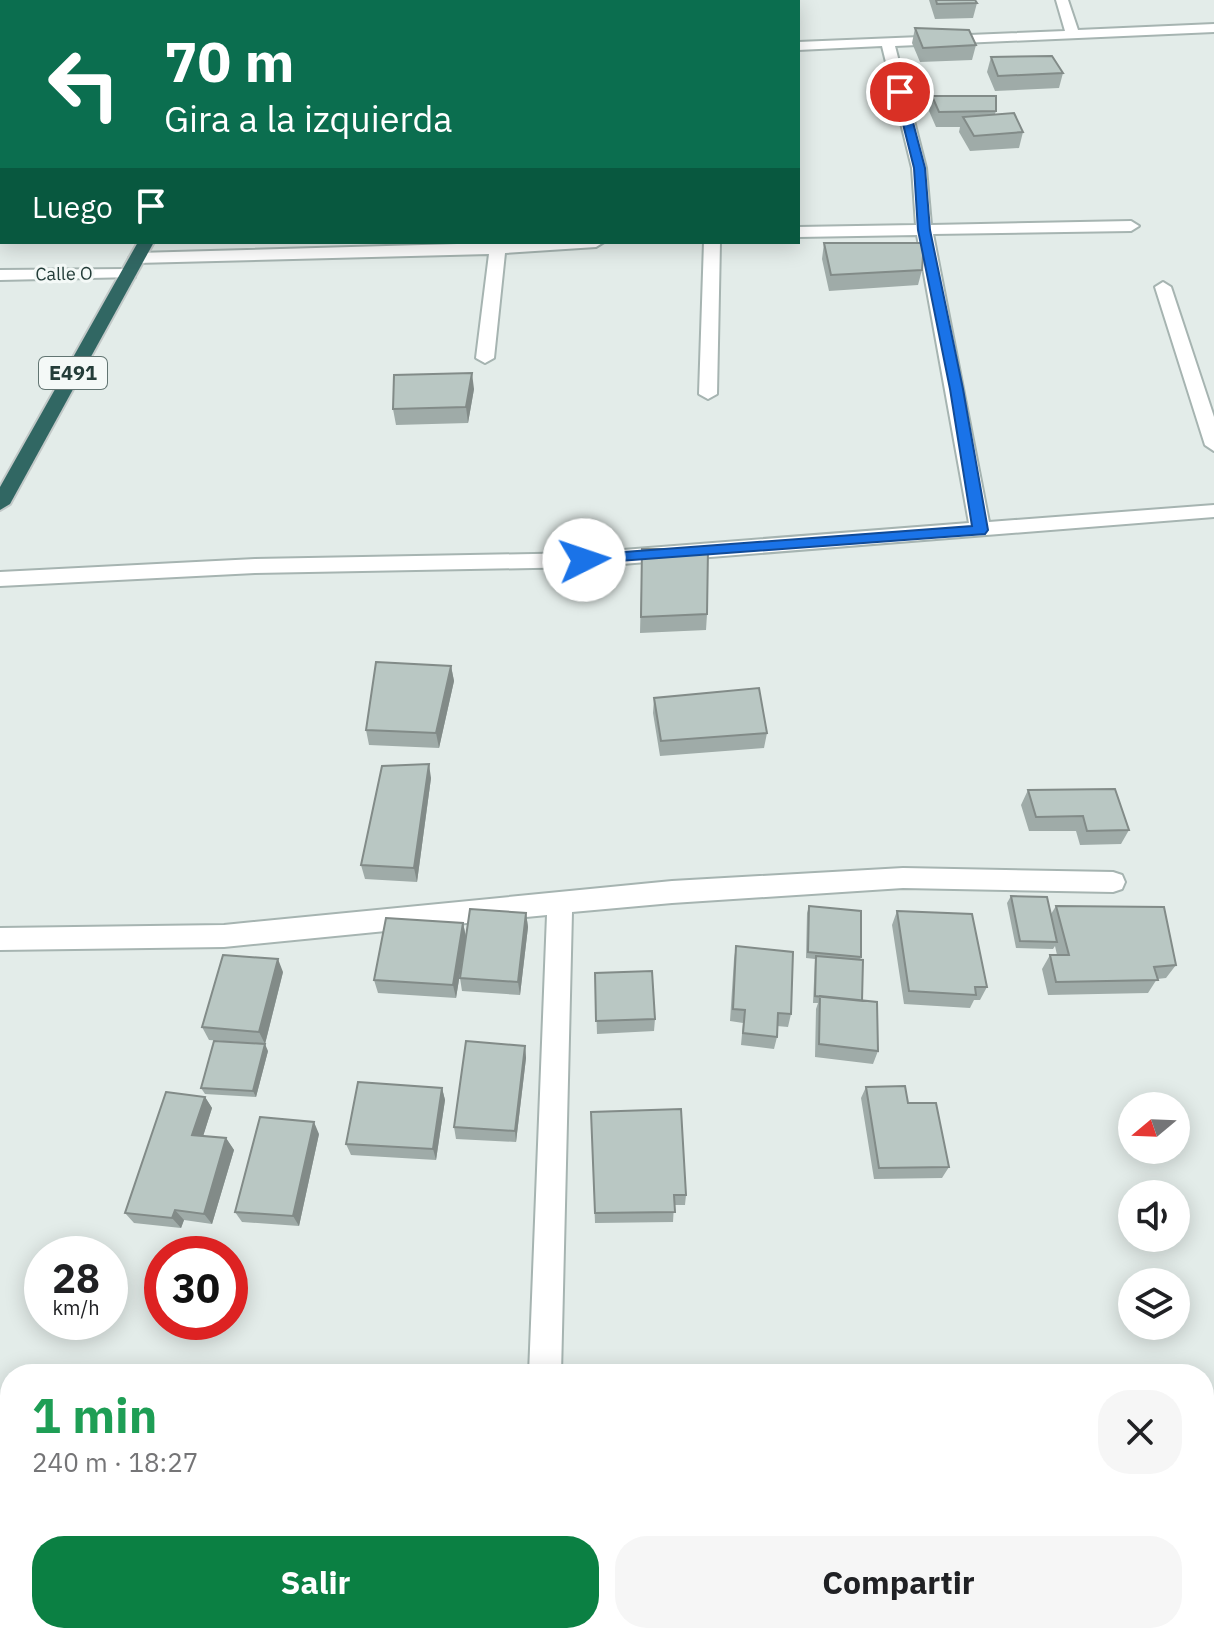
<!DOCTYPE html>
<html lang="es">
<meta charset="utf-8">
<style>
body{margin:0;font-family:"IBM Plex Sans",sans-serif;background:#f6f6f6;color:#202124;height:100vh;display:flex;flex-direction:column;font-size:30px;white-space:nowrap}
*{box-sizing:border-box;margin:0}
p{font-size:26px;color:#757577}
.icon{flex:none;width:44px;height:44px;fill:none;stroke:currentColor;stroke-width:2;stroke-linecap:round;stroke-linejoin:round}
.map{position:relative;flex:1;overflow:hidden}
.panel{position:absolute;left:0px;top:1364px;width:1214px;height:280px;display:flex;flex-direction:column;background:#fff;border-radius:32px 32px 0 0;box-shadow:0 4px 20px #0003}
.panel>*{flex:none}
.guide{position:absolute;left:0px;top:0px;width:800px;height:244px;box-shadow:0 4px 20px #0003;background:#0b6e4f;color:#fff;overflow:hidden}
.needle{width:52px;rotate:251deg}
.tools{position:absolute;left:1118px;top:1092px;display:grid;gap:16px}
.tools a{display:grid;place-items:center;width:72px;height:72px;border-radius:50%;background:#fff;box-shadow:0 4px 20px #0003;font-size:40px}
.speed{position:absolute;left:24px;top:1236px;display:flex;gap:16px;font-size:40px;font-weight:700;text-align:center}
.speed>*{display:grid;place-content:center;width:104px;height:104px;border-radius:50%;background:#fff;box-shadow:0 4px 20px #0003;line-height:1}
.speed small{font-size:20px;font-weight:400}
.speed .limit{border:12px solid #d22;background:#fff;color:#111}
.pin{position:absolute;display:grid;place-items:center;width:68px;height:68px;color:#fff;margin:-34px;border:4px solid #fff;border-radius:50%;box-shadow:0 2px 8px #0007}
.me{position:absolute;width:88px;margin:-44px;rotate:86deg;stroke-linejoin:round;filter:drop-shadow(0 0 6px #0008)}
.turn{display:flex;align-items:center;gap:28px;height:168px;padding:0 32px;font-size:36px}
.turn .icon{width:104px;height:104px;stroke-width:2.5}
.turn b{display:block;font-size:56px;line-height:68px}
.then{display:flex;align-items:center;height:76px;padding:0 32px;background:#0003;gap:16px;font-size:30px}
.round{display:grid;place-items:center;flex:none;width:84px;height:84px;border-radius:32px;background:#f6f6f6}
.overview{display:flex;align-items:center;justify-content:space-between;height:136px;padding:0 32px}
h1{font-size:48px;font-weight:700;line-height:60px;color:#1e9e55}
.action{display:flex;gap:16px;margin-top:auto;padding:16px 32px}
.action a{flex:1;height:92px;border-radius:32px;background:#0b8043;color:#fff;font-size:32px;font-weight:700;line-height:92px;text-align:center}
.action a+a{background:#f6f6f6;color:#202124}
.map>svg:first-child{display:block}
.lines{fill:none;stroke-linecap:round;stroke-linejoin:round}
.minor-casing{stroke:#a6b4b1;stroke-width:4}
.highway-casing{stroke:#c2c9c8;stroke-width:4}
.minor{fill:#fff;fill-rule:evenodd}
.highway{fill:#316763;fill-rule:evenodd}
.wall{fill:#9faba8}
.shaded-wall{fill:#828b88}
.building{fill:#b9c7c3;stroke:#828b88;stroke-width:2}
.route{fill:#1a73e8;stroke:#114b97;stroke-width:2}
.labels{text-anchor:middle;stroke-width:6;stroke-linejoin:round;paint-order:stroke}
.far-street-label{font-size:18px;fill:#243d39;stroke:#f4f9f7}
.shield{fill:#f4f9f7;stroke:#627572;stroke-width:2}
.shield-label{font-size:20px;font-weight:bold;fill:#243d39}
</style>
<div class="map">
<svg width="1214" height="1644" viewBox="0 0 1214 1644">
<rect width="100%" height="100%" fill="#e3ece9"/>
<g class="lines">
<g class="minor-casing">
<path id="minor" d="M1056 0H1068L1078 30 1214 24V32L895 46 926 168 931 225 1131 221 1139 226 1131 231 933 234 989 522 1214 505V517L584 567 255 573 0 586V572L255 559 584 553 969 523 917 235 798 237V227L916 225 912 168 882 46 798 50V42L1065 31Z
M0 74H2V82H0Z
M526 242H604L596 247 505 253 494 358 485 363 476 358 489 254 137 263 129 258 137 253Z
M704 242H720L717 394 708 399 699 394Z
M129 269 135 271V277L0 280V270Z
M1163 282 1171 287 1214 417V451L1205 445 1155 287Z
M903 868 1113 872 1122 875 1125 882 1122 889 1113 892 903 888 672 903 572 912 561 1374H529L547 915 224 947 0 950V928L224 925 672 881Z
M0 1557H10V1591H0Z
M1204 1557H1214V1591H1204Z
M789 1634H825V1644H789Z"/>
</g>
<g class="highway-casing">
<path id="highway" d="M138 242H154L10 504 0 510V487Z"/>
</g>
<use href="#minor" class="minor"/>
<use href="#highway" class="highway"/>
</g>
<path class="wall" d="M929 0H975L977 3 973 18 935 19Z
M915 28 976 45 972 60 920 62 912 43Z
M991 57 1063 73 1059 88 995 91 987 72Z
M932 96 996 111 995 114 1023 132 1019 148 970 151 959 132 960 127H936L929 111Z
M290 242H343L290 243Z
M824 243 922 270 918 285 829 291 822 259Z
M474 389 468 423 396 425 393 409Z
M642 549 707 614 706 630 640 633Z
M451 666 454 681 439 748 369 745 366 730Z
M654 698 767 733 764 748 660 756 653 713Z
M431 778 417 882 365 879 361 865Z
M1028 790 1129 830 1121 844 1080 845 1076 831H1029L1021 805Z
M1011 896 1051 914 1056 906 1176 965 1166 978 1157 979 1148 993 1048 995 1042 969 1050 955H1057L1055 946 1053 949 1016 948 1007 903Z
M809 906 861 957 860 960 862 1001 878 1051 873 1064 815 1057 816 1009 818 1003H813L815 959 806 958 807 913Z
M897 911 987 987 980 1000H974L970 1008 904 1004 892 925Z
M526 913 528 927 520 995 462 991 460 978Z
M463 923 466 937 456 998 378 993 374 980Z
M736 946 791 1014 788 1027 777 1026V1037L774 1049 741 1045 743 1023 730 1021 734 959Z
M283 972 265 1044 209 1040 202 1027Z
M595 973 655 1019 654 1031 597 1034Z
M525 1046 526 1058 516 1142 456 1139 454 1127Z
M268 1051 256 1097 205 1094 201 1088Z
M866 1087 908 1103 949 1167 942 1178 874 1179 861 1098Z
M442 1088 445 1100 436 1160 351 1155 346 1144Z
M205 1097 212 1108 203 1136 226 1138 234 1150 212 1224 184 1220 181 1228 134 1223 125 1213Z
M591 1112 686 1195 685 1205H674L673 1222 595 1223Z
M319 1134 299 1226 242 1222 235 1212Z
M10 1426V1508L0 1507V1456Z
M826 1634H900L901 1644H826Z
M1018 1634H1151L1153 1644H1019Z
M1168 1634H1204L1214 1644H1169Z"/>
<path class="shaded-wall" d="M472 373 474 389 468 423 466 407Z
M451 666 454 681 439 748 436 733Z
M429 764 431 778 417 882 414 868Z
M526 913 528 927 520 995 518 982Z
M463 923 466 937 456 998 453 985Z
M278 959 283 972 265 1044 259 1032Z
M265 1044 268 1051 256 1097 253 1091Z
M525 1046 526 1058 516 1142 515 1131Z
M442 1088 445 1100 436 1160 433 1149Z
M205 1097 212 1108 200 1146 192 1135Z
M314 1122 319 1134 299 1226 293 1216Z
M226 1138 234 1150 212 1224 204 1214Z
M175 1210 184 1220 181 1228 172 1218Z
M280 1634H288L286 1644H278Z
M433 1634H437L436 1644H432Z"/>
<path class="building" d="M936 0H975L977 3 937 4Z
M915 28 969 30 976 45 923 48Z
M1052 56 1063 73 998 76 991 57Z
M932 96H996V111L939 112Z
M1014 113 1023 132 974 136 963 117Z
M824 243H924L922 270 831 275Z
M472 373 466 407 393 409 394 375Z
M642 549H708L707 614 641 617Z
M376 662 451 666 436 733 366 730Z
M759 688 767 733 661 741 654 698Z
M429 764 414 868 361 865 382 766Z
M1115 789 1129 830 1087 831 1083 816 1036 817 1028 790Z
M1011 896 1047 897 1057 942 1020 941Z
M809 906 861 911V957L808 952Z
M1056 906 1164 907 1176 965 1154 967 1158 980 1056 982 1050 955H1069Z
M470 909 526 913 518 982 460 978Z
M897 911 972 914 987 987H975L976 995 909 991Z
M386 918 463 923 453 985 374 980Z
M736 946 793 952 791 1014 778 1013 777 1037 743 1033 745 1010 733 1009Z
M223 955 278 959 259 1032 202 1027Z
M816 956 863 960 862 1001 815 996Z
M652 971 655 1019 596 1021 595 973Z
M820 996 877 1002 878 1051 819 1044Z
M214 1041 265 1044 253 1091 201 1088Z
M466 1041 525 1046 515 1131 454 1127Z
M358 1082 442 1088 433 1149 346 1144Z
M905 1086 908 1103H936L949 1167 879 1168 866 1087Z
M166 1092 205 1097 192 1135 226 1138 204 1214 175 1210 172 1218 125 1213Z
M681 1109 686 1195H674L675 1212 595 1213 591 1112Z
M260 1117 314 1122 293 1216 235 1212Z
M10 1426V1504L0 1503V1456Z
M1204 1624 1214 1625V1644H1183L1181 1634H1204Z
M166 1634H280L278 1644H165Z
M346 1634H433L432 1644H344Z
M440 1634H543V1644H439Z
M547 1634H575L574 1644H546Z
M577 1634H642V1644H577Z
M832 1634H900L901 1644H832Z
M1033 1634H1151L1153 1644H1034Z"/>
<path class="route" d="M900 89 905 92 925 168 930 230 963 389 988 530 985 534 578 564 576 560 584 555 972 526 950 389 918 230 914 168 895 92Z"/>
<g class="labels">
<g class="far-street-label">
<text transform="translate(64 274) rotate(-1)" y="6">Calle O</text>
</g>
<rect class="shield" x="39" y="357" width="68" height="32" rx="6"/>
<g class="shield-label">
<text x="73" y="380">E491</text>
</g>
</g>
</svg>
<div class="tools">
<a><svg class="needle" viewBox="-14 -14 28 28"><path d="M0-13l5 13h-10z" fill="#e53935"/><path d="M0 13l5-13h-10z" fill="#757577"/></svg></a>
<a><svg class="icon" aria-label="sound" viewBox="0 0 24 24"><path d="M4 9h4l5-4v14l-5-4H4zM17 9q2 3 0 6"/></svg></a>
<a><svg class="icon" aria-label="layers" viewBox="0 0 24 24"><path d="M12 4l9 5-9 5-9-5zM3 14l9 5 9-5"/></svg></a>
</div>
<div class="speed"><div>28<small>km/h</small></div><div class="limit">30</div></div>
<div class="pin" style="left:900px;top:92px;background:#d93025"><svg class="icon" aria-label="arrive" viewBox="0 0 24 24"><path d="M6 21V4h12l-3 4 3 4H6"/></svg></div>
<svg class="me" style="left:584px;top:560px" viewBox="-20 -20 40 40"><circle r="19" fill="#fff"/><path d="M0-13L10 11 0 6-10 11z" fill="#1a73e8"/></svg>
<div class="guide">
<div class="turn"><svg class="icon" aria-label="left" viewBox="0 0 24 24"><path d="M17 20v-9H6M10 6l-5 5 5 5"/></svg><div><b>70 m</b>Gira a la izquierda</div></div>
<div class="then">Luego<svg class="icon" aria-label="arrive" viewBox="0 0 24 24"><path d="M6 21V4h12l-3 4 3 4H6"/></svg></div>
</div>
<section class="panel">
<div class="overview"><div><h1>1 min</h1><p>240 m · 18:27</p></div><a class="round"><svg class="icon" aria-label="close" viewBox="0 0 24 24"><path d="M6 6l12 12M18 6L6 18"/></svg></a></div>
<div class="action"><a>Salir</a><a>Compartir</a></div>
</section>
</div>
